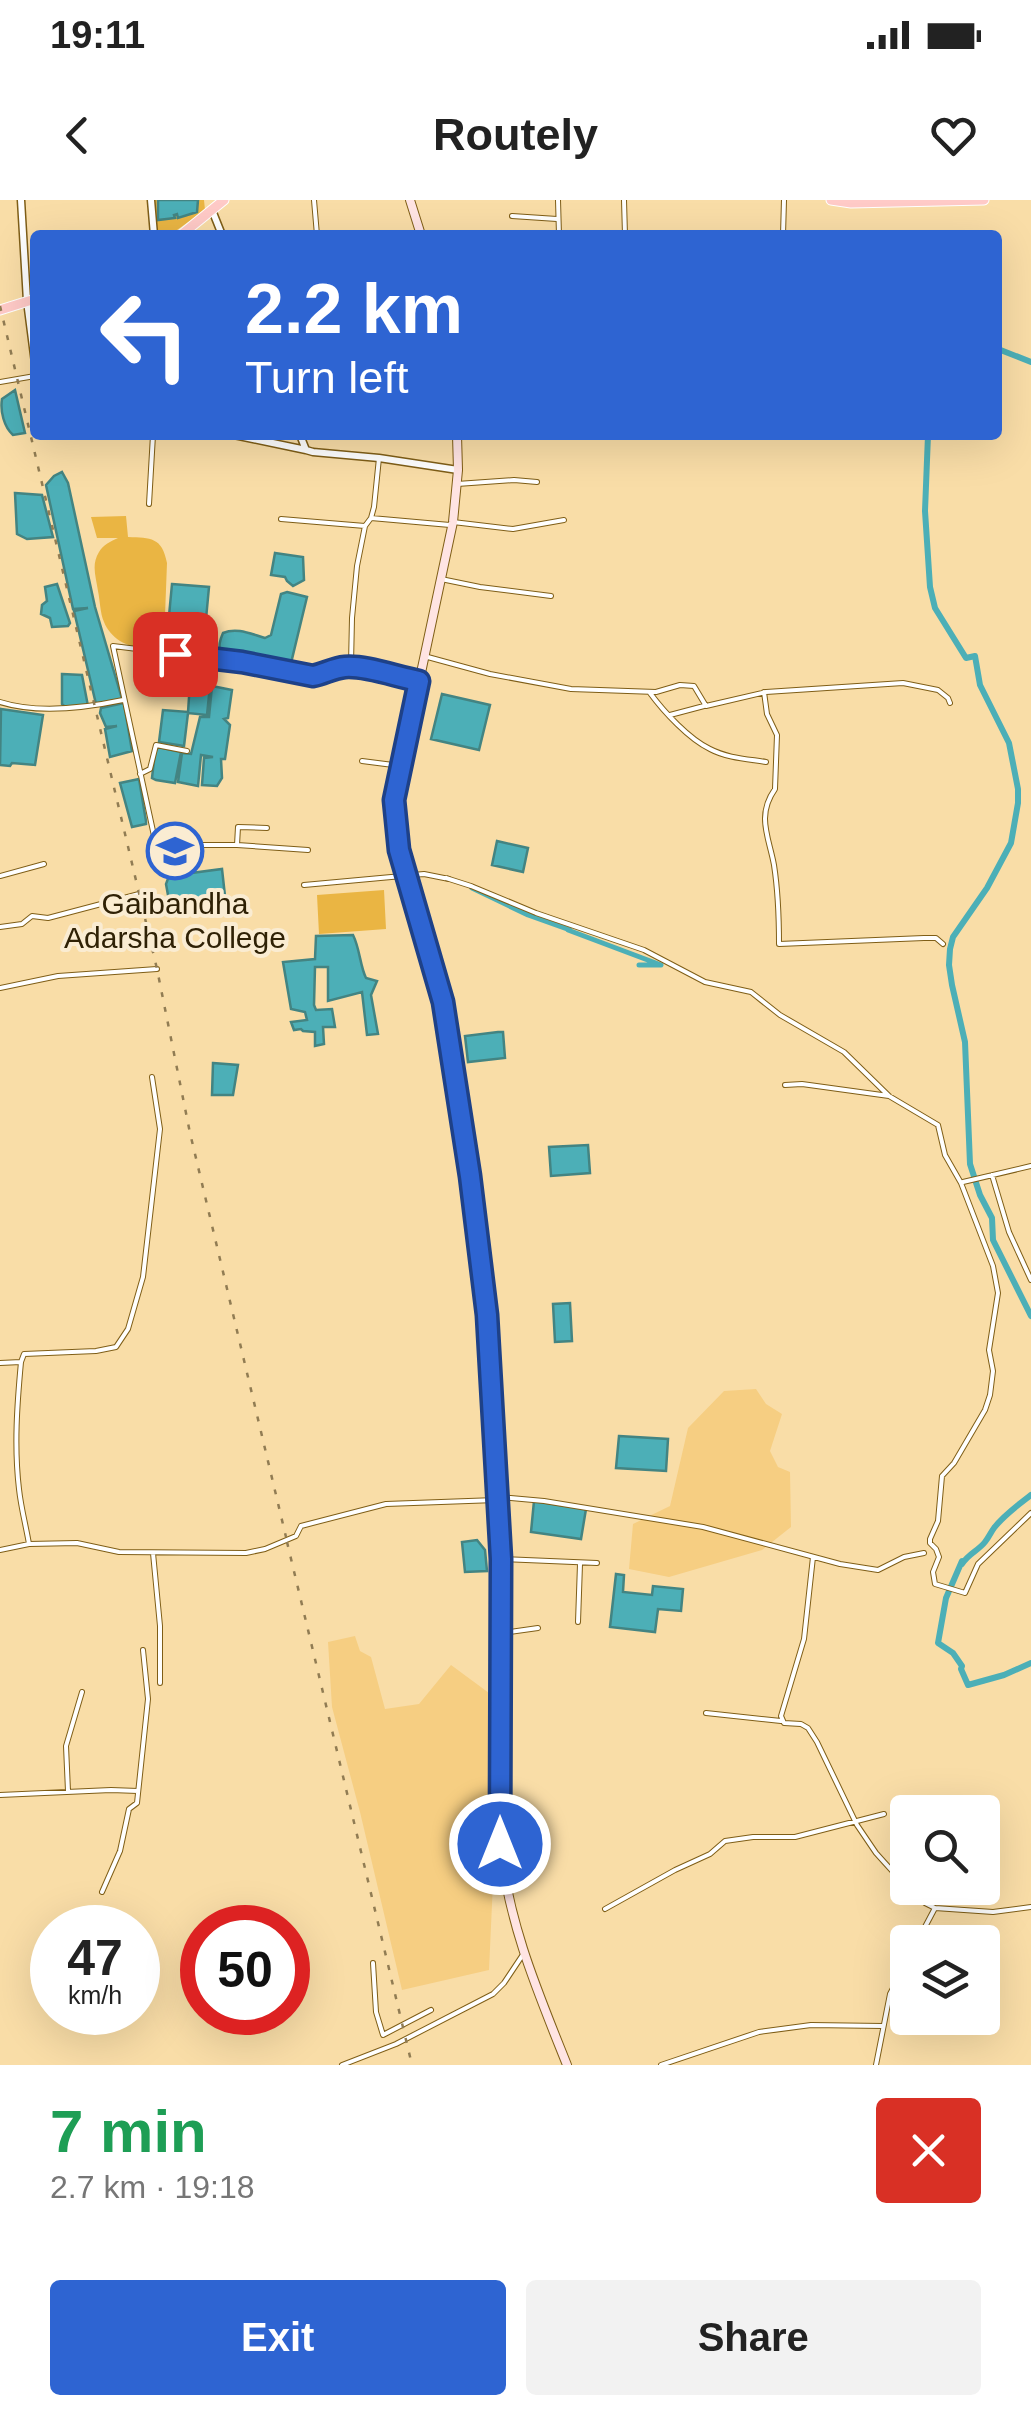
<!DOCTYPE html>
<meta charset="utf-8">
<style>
body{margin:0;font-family:Arial,sans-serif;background:#f2f2f2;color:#222;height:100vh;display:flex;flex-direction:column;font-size:38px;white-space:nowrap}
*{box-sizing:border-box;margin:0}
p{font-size:32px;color:#767676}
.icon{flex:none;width:55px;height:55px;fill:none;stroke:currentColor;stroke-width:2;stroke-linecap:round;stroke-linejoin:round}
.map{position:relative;height:1865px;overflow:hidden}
.drawer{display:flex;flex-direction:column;background:#fff;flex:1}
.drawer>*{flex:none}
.hud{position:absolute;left:30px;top:30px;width:972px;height:210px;border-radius:10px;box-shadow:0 10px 40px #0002;background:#2e64d2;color:#fff;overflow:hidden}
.tools{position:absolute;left:890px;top:1595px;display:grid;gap:20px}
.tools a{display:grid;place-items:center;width:110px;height:110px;border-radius:10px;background:#fff;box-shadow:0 10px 40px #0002;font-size:50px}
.speed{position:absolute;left:30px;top:1705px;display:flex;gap:20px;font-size:50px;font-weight:700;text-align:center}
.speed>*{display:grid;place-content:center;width:130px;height:130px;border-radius:50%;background:#fff;box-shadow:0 10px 40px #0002;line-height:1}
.speed small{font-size:25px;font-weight:400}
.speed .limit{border:15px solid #d22;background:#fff;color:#111}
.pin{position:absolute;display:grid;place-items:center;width:85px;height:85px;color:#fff;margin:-42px;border-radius:20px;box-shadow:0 5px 15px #0006}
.me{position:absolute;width:110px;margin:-55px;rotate:0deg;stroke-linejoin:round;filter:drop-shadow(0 0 8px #0008)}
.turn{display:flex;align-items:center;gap:35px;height:210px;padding:0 50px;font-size:45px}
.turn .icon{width:130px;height:130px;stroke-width:2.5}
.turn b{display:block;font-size:70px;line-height:85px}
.round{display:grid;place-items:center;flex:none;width:105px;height:105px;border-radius:10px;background:#f2f2f2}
.head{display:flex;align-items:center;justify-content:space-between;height:170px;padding:0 50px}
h1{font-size:60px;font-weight:700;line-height:75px;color:#1e9e55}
.action{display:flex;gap:20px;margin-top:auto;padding:20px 50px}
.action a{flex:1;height:115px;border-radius:10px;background:#2e64d2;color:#fff;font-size:40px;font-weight:700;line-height:115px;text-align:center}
.action a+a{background:#f2f2f2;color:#222}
.status{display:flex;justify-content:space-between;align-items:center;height:70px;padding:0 50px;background:#fff;direction:ltr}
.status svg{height:28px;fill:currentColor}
header{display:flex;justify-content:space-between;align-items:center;height:130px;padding:0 50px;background:#fff;font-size:45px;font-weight:700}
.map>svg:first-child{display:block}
.built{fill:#f6ce82}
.green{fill:#eab543}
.water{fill:#4cafb7;stroke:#438482;stroke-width:2.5}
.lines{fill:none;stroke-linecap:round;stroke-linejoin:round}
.canal{stroke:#4cafb7;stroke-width:5}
.river{stroke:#4cafb7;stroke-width:6}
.minor-casing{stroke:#7f5e17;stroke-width:6}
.tertiary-casing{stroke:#7f5e17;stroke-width:9}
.secondary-casing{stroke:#7f5e17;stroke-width:10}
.primary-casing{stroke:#fff;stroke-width:11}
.minor{stroke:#fff;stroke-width:4}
.tertiary{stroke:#fff;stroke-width:6}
.secondary{stroke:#ffe4e3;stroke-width:8}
.primary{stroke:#ffcac7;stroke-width:9}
.rail{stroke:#917c53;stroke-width:2.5;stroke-dasharray:5 10;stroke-linecap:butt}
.minor-bridge-casing{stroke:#7f5e17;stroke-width:6;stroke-linecap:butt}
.minor-bridge{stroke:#fff;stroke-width:4}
.route-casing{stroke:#1e4188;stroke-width:25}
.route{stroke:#2e64d2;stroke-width:18}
.labels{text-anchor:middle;stroke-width:8;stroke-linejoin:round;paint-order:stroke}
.poi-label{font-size:30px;fill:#2f2105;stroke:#faecd2}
</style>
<div class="status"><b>19:11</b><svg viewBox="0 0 49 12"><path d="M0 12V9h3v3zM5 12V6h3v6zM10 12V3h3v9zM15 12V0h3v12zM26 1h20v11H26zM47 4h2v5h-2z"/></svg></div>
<header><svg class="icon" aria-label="back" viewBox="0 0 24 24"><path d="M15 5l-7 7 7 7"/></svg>Routely<svg class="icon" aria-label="heart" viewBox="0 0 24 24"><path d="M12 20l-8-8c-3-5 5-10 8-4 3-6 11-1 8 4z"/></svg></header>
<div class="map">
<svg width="1031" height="1865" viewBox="0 0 1031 1865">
<rect width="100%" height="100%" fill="#f9dda7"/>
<path class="built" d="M756 1189 766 1204 782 1214 770 1251 778 1267 790 1272 791 1327 762 1350 669 1377 629 1369 633 1324 670 1306 688 1228 724 1191Z
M355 1436 360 1451 371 1457 385 1509 419 1504 451 1465 489 1493 496 1617 489 1770 402 1790 360 1612 332 1507 328 1442Z"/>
<path class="green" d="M152 0H204L205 10 170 35H155Z
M126 316 128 337C151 338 162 337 167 363L164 442C144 455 113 445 104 422 100 413 100 400 98 391 96 377 91 365 99 352 103 345 111 341 118 338H97L91 317Z
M384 690 386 729 319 734 317 695Z"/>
<path class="water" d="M158 0H198L197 12 178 18 177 14 174 15 175 18 158 20Z
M15 190 25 233 13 235C4 227 0 211 2 199Z
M62 272 68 283 95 407 122 499 96 504 74 411 88 408 73 409 46 285 54 276Z
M15 293 42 295 53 337 27 339 17 334Z
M275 353 303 357 304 380 293 386 287 381 285 377 271 375Z
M57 384 70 423 68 426 52 427 50 418 41 414 42 405 47 401 45 387Z
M172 384 209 387 203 451 166 448Z
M287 392 307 397 291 463 284 466 221 453C218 446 220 440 223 433 237 427 251 434 265 438L271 435 281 394Z
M169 458 211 466 208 483 168 474Z
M62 474 82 475 88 506 65 507 62 504Z
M190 483 210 486 207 515 188 513 184 546 159 542 163 510 188 512Z
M212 486 232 490 228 518 224 519 230 525 225 559H221L222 578 217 586 202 585 204 558 213 557 201 555 198 586 178 582 182 553 191 554 200 517H209Z
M442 494 490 505 479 550 431 539Z
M124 503 132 551 110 557 105 529 117 526 106 527 100 513 101 508Z
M1 509 43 515 35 565 12 563 10 566 0 565Z
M158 547 181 552 175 583 156 580 152 578 155 552Z
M139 579 146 621V624L132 627 120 583Z
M497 641 528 648 523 672 492 665Z
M222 669 226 705 177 711 170 706 166 684 169 676Z
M353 735C360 749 360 766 366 778L377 781 371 795 378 834 367 835 362 792 328 801V767H315L314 805 316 810 332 809 335 827H323L324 844 315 846V832L303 831 301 829 294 830 291 822 307 820 305 812 291 809 283 762 315 759 316 736Z
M498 832H503L505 858 468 862 465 836Z
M213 863 238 865 233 895H212Z
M588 945 590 973 551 976 549 947Z
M570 1103 572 1141 555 1142 553 1104Z
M619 1236 668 1239 666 1271 616 1268Z
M534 1301 586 1309 581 1339 531 1332Z
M477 1340 485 1350 487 1371 465 1372 462 1342Z
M616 1374 624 1375 623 1392 652 1395 653 1386 683 1389 681 1411 658 1409 655 1432 610 1427Z"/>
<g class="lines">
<path class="canal" d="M472 688 528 715 570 730
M568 730 661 765H639"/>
<path class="river" d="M998 149 1031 162
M928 235 925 311 930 387 935 408 966 458 975 456 980 485 1009 543 1018 589V603L1011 643 987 688 953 737 950 749 949 765 952 785 965 842 970 964 980 995 992 1018 993 1040 1031 1116
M1031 1295C1018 1305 1004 1315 994 1328 991 1332 989 1337 985 1342 978 1351 969 1353 962 1364V1361L946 1398 938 1443 953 1453 962 1466 961 1469 968 1485 1004 1475 1031 1463"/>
<g class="minor-casing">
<path id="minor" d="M314 0 317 35
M558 0 559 35
M624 0 625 35
M512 16 557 19
M783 35 784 0
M0 182 35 176
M457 284 514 280 537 282
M149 304 153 235
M371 318 450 325 453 322 513 329 564 320
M281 319 365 326
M441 379 480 387 551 396
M424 456 490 474 571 489 656 492 680 485 694 486 706 506 766 492 903 483 938 490 948 498 950 503
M351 464 352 418 357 366 365 326 371 318 374 307 379 258
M764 492 767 514 777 535 775 589C756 616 769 637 774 665 778 691 779 718 779 744L924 738H936L943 744
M650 493C664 512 689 539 710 549 727 558 747 559 766 562
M0 502C38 514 85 508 123 500
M670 515 704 506
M362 561 401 566
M140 574 150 569 156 545 187 551
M237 645 238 627 267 628
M308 650 237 645H156L113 446 242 462 313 476 335 468 351 466 419 481
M0 676 44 664
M304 685 424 674 449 679
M471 686 536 713 644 750 705 782 751 792 780 815 844 852 889 896 938 925 945 955 961 983 993 1066 998 1093 989 1150 993 1171 990 1195 985 1210 954 1263 942 1276 938 1321 930 1339V1343L936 1349 939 1357 933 1372 935 1384 965 1393 978 1364 1031 1313
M0 727 22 724 32 716 48 718 139 694
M0 788 58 776 157 769
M785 885 802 884 889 896
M992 975 1009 1032 1031 1080
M963 982 1031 966
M0 1163 21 1162
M499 1297 544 1301 703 1327 840 1364 878 1370 904 1357 924 1353
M29 1344C26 1326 21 1308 19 1289 14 1247 17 1205 21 1162L24 1154 96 1151 116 1147 128 1129 143 1077 160 929 152 877
M0 1350 29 1344 77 1343 119 1352 246 1353 265 1349 296 1336 301 1326 386 1304 496 1300
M153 1353 160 1426V1483
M813 1357 804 1439 781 1516 784 1523 801 1524 808 1528 817 1542 857 1625 876 1653 904 1684 925 1703 935 1708 993 1712 1031 1707
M501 1359 597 1363
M578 1422 580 1364
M503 1433 538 1428
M706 1513 781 1521
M68 1591 66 1546 82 1492
M0 1595 111 1590 138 1591
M895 1690 907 1687
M102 1692 120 1651 129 1609 137 1603 148 1499 143 1450
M605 1709 675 1670 710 1654 725 1641 753 1637H795L884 1614
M917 1742 935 1708
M373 1763 376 1812 383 1835 431 1810
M342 1865 396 1844 493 1794 504 1783 522 1756
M661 1865 759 1832 811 1825 883 1826
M876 1865 890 1794 908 1760"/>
</g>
<g class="tertiary-casing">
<path id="tertiary" d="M21 0 27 101 35 163
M151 0 154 35
M212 10 222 35
M234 235 306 250
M300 235 306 250 313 252 379 258 458 270"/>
</g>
<g class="secondary-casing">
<path id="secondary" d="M410 0 421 35
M457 235 458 270 453 322 394 600 399 650 443 802 470 976 487 1115 501 1359 500 1644C509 1725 537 1790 567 1865"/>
</g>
<g class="primary-casing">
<path id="primary" d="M831 0 851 3 984 0
M181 35 224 0
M0 110 35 99"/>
</g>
<use href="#minor" class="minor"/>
<use href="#tertiary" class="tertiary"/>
<use href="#secondary" class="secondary"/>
<use href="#primary" class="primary"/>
<path class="rail" d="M0 106 157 769 190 933 286 1337
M287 1342 412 1865"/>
<g class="minor-bridge-casing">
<path id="minor-bridge" d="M446 678 471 686"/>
</g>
<use href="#minor-bridge" class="minor-bridge"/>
</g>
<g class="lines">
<g class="route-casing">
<path id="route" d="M175 454 242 462 313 476C324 474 333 468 345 467 365 465 397 477 419 481L394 600 399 650 443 802 470 976 487 1115 501 1359 500 1644"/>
</g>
<use href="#route" class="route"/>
</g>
<defs>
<g id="university-ring" transform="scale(2.875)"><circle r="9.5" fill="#faecd2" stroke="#2e64d2" stroke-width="1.5"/><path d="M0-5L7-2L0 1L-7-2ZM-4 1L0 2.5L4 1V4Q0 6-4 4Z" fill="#2e64d2"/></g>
</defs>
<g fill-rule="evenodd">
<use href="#university-ring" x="175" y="651"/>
</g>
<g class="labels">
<g class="poi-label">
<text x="175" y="714">Gaibandha<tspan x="175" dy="34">Adarsha College</tspan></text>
</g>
</g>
</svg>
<div class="tools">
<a><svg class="icon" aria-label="search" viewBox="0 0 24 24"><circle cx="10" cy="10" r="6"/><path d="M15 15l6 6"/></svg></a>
<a><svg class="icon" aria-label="layers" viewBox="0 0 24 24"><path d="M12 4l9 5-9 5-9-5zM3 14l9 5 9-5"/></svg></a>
</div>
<div class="speed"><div>47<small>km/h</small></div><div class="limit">50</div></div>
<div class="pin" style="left:175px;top:454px;background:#d93025"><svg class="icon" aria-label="arrive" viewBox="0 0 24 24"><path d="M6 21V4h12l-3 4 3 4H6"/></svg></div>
<svg class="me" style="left:500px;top:1644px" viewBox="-20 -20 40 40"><circle r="17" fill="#2e64d2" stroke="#fff" stroke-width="3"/><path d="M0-11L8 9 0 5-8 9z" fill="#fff"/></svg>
<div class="hud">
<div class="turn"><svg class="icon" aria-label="left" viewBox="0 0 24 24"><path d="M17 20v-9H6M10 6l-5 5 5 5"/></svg><div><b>2.2 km</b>Turn left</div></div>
</div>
</div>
<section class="drawer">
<div class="head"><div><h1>7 min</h1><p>2.7 km · 19:18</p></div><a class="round" style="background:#d93025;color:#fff"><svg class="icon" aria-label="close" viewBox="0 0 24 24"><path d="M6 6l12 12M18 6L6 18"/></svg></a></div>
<div class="action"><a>Exit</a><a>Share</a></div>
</section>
